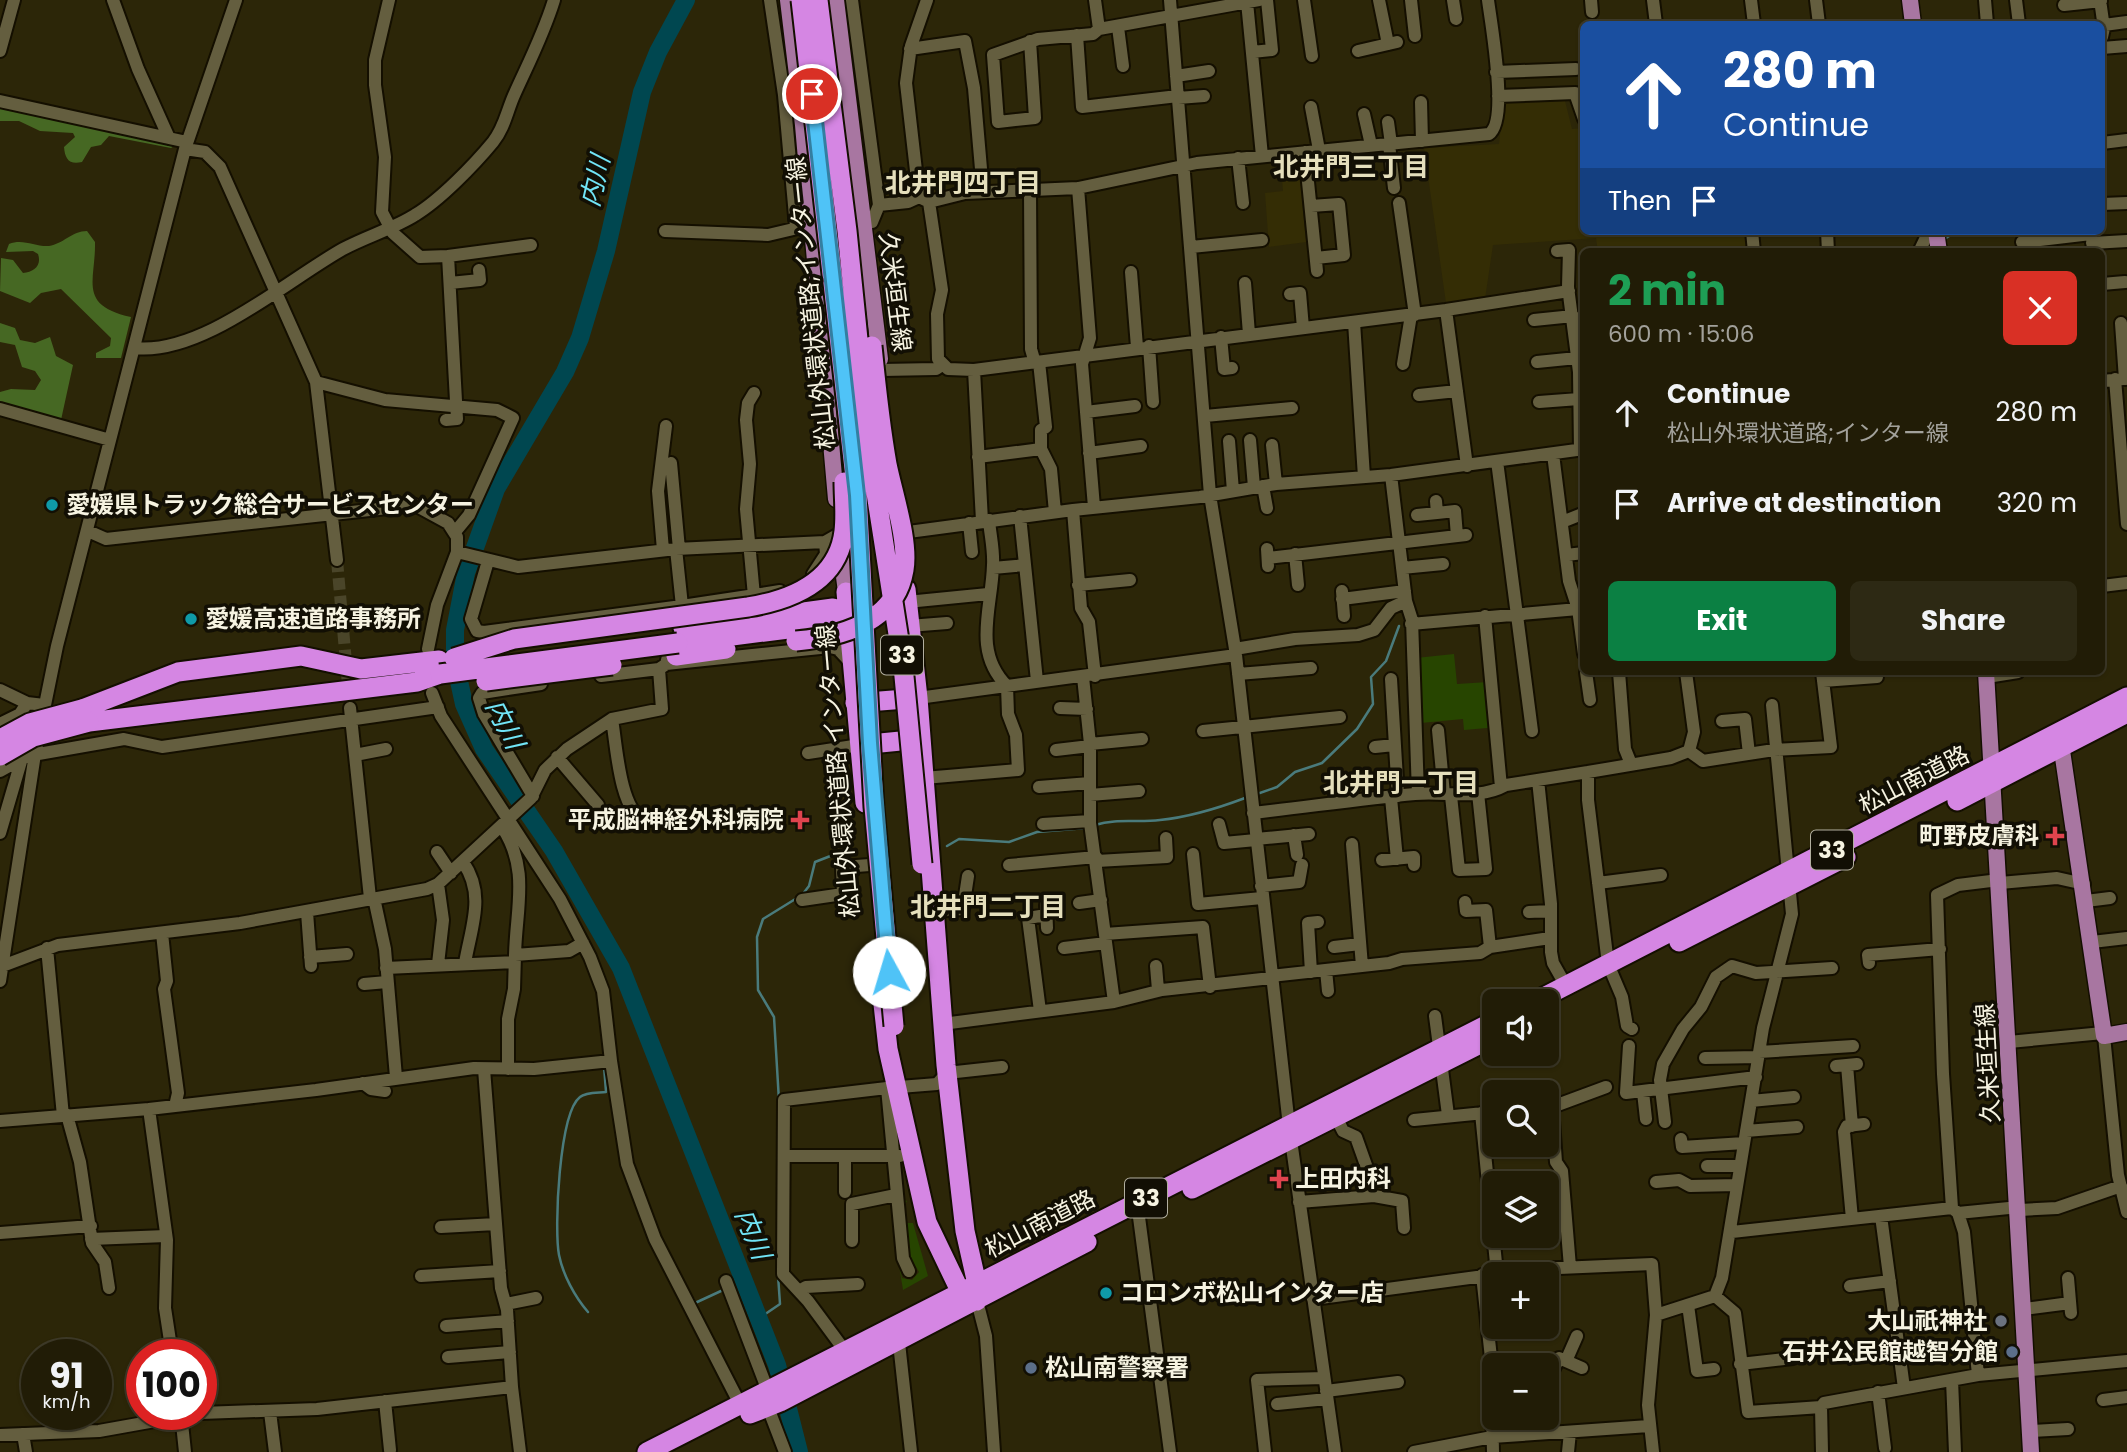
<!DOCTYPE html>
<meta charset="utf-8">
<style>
body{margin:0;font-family:Poppins,"Noto Sans JP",sans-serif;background:#2d2914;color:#f1f3f6;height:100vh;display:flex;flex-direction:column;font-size:26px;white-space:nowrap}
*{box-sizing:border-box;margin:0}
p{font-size:23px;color:#a2a19b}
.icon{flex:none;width:38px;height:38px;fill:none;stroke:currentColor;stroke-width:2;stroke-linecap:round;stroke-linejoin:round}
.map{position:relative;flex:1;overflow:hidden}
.details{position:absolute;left:1580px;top:248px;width:525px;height:427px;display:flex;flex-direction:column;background:#211c06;border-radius:10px;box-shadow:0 2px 5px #0004,0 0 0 2px #3e3a28}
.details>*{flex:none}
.hud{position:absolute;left:1580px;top:21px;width:525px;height:214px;border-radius:10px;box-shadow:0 2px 5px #0004,0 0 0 2px #3e3a28;background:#1a4fa0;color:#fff;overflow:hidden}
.fabs{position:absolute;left:1482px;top:989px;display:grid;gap:14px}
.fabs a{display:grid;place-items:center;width:77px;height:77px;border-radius:10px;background:#211c06;box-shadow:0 2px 5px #0004,0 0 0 2px #3e3a28;font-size:35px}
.speed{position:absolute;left:21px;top:1339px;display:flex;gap:14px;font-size:35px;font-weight:700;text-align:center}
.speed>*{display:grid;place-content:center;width:91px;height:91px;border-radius:50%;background:#211c06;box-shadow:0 2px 5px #0004,0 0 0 2px #3e3a28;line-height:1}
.speed small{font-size:18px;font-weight:400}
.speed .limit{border:10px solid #d22;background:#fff;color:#111}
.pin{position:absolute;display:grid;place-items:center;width:60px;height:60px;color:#fff;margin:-30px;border:4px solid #fff;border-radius:50%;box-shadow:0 2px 7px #0007}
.me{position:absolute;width:77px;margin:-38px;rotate:354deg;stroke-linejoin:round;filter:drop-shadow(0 0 5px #0008)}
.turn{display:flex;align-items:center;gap:24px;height:147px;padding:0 28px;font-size:32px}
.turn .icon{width:91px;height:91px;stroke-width:2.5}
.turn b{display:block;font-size:49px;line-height:60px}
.then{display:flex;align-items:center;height:66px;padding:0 28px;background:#0003;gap:14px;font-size:26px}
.round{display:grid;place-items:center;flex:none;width:74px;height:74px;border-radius:10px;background:#2d2914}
.summary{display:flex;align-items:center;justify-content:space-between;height:119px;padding:0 28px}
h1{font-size:42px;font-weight:700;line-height:52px;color:#1e9e55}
.action{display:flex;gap:14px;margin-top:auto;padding:14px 28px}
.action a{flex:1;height:80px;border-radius:10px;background:#0b8043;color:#fff;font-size:28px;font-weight:700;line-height:80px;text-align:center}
.action a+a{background:#2d2914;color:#f1f3f6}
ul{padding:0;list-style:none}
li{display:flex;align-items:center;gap:21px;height:91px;padding:0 28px}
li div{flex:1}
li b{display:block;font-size:26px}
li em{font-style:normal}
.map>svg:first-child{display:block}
.built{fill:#342d05}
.green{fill:#274500}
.forest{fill:#466823}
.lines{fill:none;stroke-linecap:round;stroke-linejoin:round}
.stream{stroke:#4a7b7c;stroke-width:2.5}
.river{stroke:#004750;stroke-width:18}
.minor-tunnel{stroke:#4a4529;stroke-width:12;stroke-dasharray:12 6;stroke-linecap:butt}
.minor-casing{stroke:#140f00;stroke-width:16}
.major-casing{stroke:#140f00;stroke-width:19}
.highway-casing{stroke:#140f00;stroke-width:23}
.minor{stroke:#645e3f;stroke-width:12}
.major{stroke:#a876a1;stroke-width:16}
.highway{stroke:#d586e3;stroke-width:19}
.highway-bridge-casing{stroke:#140f00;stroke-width:23;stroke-linecap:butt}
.highway-bridge{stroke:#d586e3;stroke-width:19}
.route-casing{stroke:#337fa1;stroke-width:18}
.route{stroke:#4fc3f7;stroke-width:12}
.culture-dot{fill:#0f9aa8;stroke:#120f04;stroke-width:2.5}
.health-dot{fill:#e0444e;stroke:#120f04;stroke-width:2.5}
.worship-dot{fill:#6b7280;stroke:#120f04;stroke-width:2.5}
.service-dot{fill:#5c6f8a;stroke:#120f04;stroke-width:2.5}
.labels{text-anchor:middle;stroke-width:7;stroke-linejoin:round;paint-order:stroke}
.shield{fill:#120f04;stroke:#b2af9f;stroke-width:2}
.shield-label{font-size:23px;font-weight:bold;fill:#f6f3e1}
.street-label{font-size:24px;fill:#f6f3e1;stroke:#120f04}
.poi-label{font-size:24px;font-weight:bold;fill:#f6f3e1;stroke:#120f04;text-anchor:start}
.neighbourhood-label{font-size:26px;font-weight:bold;fill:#e5dfbc;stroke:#120f04}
.water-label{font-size:26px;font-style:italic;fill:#71e5f7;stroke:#120f04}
</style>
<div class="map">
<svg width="2127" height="1452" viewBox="0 0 2127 1452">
<rect width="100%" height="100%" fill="#2c2608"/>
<path class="built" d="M1564 97 1572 129 1584 128V231H1745L1747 252H1598L1596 238 1493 245 1485 299 1446 303 1424 148 1499 144 1504 99Z
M1298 155 1306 242 1269 247 1265 193 1283 191 1280 157Z"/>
<path class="green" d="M1454 654 1457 684 1488 682 1492 731 1487 728 1464 730 1463 719 1421 723 1416 658Z
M901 1199 907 1201 903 1208 907 1223H913L928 1276 903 1290 895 1240 902 1278 912 1280 919 1272 909 1255Z"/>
<path class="forest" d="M0 105 174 143V146L171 148 109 136 101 145 91 147 82 162C69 165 65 159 64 147L75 137 73 133 40 131 19 121H0Z
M87 231 95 242C96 280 77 305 131 317L121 358H96V353L110 346 111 338 61 289 41 293 30 303 0 291 1 258 13 260 23 273C34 272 42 266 38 254L33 251 6 252 9 244C23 238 35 247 49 246 63 244 72 231 87 231Z
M0 323 15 328 20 340 35 343 50 337 56 356 73 365 61 420 0 404V392L11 389 35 390 41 380 35 371 22 367 15 345 0 342Z"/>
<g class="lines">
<path class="stream" d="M1946 238 1957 231
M1257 794 1277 787 1295 772 1322 763 1357 729 1373 704 1371 677 1386 661 1399 626
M1095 825C1117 818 1137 823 1160 820 1190 817 1216 809 1245 798
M947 846 959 839 1009 842 1037 832 1086 828
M802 895 809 886 815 862 833 855 855 854
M779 1101 774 1017 758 990 757 937 763 919 797 898
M693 1299 695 1303 721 1291
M588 1312C575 1297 563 1275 559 1255 554 1229 559 1113 580 1097 586 1092 598 1093 606 1092L604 1066
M758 1319 780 1304 778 1275"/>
<path class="river" d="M686 0 658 52 642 92 606 251 580 338 565 372 496 489 466 573 455 630V663L464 704 484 749 554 851 621 968 777 1365 799 1452"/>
<path class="minor-tunnel" d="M337 560 350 708"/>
<g class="minor-casing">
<path id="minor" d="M113 0 138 69 169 138
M389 0 375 60V85L385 157 382 212 393 233 420 257 448 256 457 419 446 420
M770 0 784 95 796 227
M852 0 879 205
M1095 0 1099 29
M1170 0 1210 495 1236 655 1289 1126 1335 1452
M1304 0 1312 56
M1379 0 1388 44
M1411 0 1415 36
M1453 0 1456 19
M1591 0 1592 12
M1653 0 1656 24
M1751 0 1754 24
M1816 0 1819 24
M1985 0 1987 24
M2016 0 2019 24
M2100 0 2104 28 2102 37
M1247 2 1262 156
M2064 5 2101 1
M2104 25 2127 22
M1118 27 1123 66
M1077 35 1082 107 1178 96
M1030 41 1035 118 998 122 993 55 1038 39 1093 34 1099 29 1259 0
M2102 48 2127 46
M910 49 965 41 974 88 983 192
M0 51 14 0
M1358 51 1397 42
M1252 52 1272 50 1267 0
M1496 72 1576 69
M1176 76 1209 71
M1498 96 1575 93 1584 119
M1178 98 1204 96
M0 101 187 142
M1421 102 1422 141
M1311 107 1319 150
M1364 114 1371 145
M1388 122 1391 144
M2102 143 2127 140
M1389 144 1394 188
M185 149 205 152 220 167 316 382 337 560
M1305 152 1317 271
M1238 158 1243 203
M1078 188 1090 338 1082 364 1094 507
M1030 190 1031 349 1035 363
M919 197 906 83 911 46 927 0
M929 202 942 290 937 314 938 359 948 369 974 370 982 521
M1399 203 1415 315
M2102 204 2127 203
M1311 206 1339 204 1344 255 1316 258
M863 221 872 222 879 205 908 202 919 197 929 202 965 193 1078 188 1197 163 1489 134C1509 121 1491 24 1488 0
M665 231 768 235 802 227
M1752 231 1754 252
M1827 231 1828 252
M2022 242 2091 234
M2092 243 2127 241
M1191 247 1262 240
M1557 251 1569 250 1568 287 1579 372 1580 450
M1919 252 1929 231
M448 256 531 245
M1131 272 1137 347
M450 283 480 280 479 270
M1245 283 1249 334
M2102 284 2125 282
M1290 294 1300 293 1303 328
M1446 310 1569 291
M1534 320 1573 316
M1354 322 1364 477
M2121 323 2125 379
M1221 337 1224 369 1232 368
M1149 346 1153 402
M134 348C201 356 286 281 343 249 365 237 395 228 415 215 440 200 474 165 493 142 505 127 507 110 515 93 529 62 544 33 554 0
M1039 362 1046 427 1041 430V449
M1537 362 1577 358
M1403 364 1411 315
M882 370 936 369 942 365
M974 370 1446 310 1467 466
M2115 379 2127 524
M2102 381 2123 379
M316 382 385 400 497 410 513 418 469 515 455 532
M1419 395 1457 391
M1539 402 1579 399
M0 409 110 440
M1086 412 1135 406
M1205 416 1292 408
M1250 440 1254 487
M1229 441 1233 491
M1272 445 1276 484
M1089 453 1141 446
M1553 454 1569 581 1578 609 1584 654
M978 457 1041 449 1051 469 1055 512
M1497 461 1532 731
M671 463 679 549
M1391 475 1406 601 1412 620 1418 794
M1263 486 1267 508
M1436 501 1437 513 1455 511 1457 536
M1073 510 1081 608 1089 622 1095 676
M1417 515 1437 513
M1020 516 1037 681
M1562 522 1582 514
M969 523 972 552
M88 531 106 539 415 505 448 523 457 537V552L437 605 428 649
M901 533 1073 510 1200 497 1276 484 1391 475 1584 449
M1267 549 1268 566
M663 550 658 491 666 426
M457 552 518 567 676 549 825 542
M1295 554 1298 585
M1566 555 1584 553
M1268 558 1466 535
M488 561 471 619 477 631 484 632 682 606 676 549
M993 568 1025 565
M1402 568 1443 564
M813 574 826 554 825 542 839 534
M1078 585 1130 580
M2102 586 2127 583
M1342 591 1344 616
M754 596 746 509 750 464 746 420 748 403 754 393
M1342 599 1405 591
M907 602 988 594
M1485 616 1501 787
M678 621 682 606 780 591
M1411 624 1578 609
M909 626 947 623
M671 645 666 664 830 647 838 649 851 663
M1235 649 1295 639 1358 635 1374 630 1391 608 1406 601
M1586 672 1590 700
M1619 672 1625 749 1631 764
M1238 674 1311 668
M601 676 659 669 665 665
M1083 677 1090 744V823L1114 1002
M1987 677 2018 672
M1391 679 1398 796
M1823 681 1877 677
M0 690 27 703 44 705
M432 693 441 716 560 899 590 957 603 991 611 1061 627 1164 655 1239 743 1410
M918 698 1236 655
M350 708 370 898
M1060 708 1087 709
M612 719C616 743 620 813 644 819
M1722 721 1745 719 1749 754
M0 724 20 714 27 703
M1438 730 1444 794
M1203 731 1340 717
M1090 744 1142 739
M1375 747 1394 745
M1056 750 1090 746
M1689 751 1703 761 1774 750 1831 747 1822 672
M808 753 860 745
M355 755 386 749
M557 757 598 805
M0 771 27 756 124 739 162 747 438 707
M924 778 1018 770 1016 735 1008 714 1007 686C972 651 992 608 993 565 994 550 990 534 989 520
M1538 780 1551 904V952L1553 963 1566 986
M1039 787 1090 783
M1090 795 1139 791
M533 796 484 714 479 698 482 693 541 684
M1451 796 1459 870 1486 869 1478 793
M1391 798 1397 859
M1253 813C1307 807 1361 799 1415 794 1446 791 1477 801 1506 785L1588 772
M1043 824 1090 821
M1219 824 1224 843 1256 840
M502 827C530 869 516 908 515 955L569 951 583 943
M0 833 22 758
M1294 835 1297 855
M1256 839 1309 834
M1352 844 1362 966
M437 852 451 873
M1193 854 1198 904 1262 898
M1382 860 1414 857V865
M1097 861 1167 857 1166 838
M463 862C486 895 471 927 465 963
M1009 865 1096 857
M1598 883 1661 875
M2000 883 2057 878 2084 884
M1261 886 1299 882 1302 865
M374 898 385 949 396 1077
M802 900 843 894 842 867 870 865
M2086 901 2110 898
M1465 902 1466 911 1486 910 1490 947
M1079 903 1101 900
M1046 905 1047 928
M934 911 963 909 968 876
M307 912 311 966
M1529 912 1551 911
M162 933 167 981 164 989 178 1093 175 1106
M1105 934 1203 927 1210 987
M2092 942 2127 938
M1334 947 1360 944
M47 948 63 1116
M1064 948 1106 943
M310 957 347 954
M1869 963 1868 955 1940 949
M438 964 443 920 438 884
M1156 966 1158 990
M0 967 58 945 240 923 427 889 438 884 531 798 545 770 567 749 612 719 662 709 659 669
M386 968 514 962
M1326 970 1328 991
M1311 972 1308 923 1318 922
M1271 976 1389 963 1402 959 1480 953 1490 947 1550 938
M0 981 35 754 57 646 185 149 236 0
M364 984 387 982
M1040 1011 1028 918 1046 915
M1435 1016 1448 1115
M942 1024 1114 1002 1162 990 1271 978
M1632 1029 1627 1026 1622 997 1608 964 1588 800V772L1671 758 1689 751 1694 732 1686 672
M2104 1036 2118 1175 2127 1212
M2009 1042 2103 1033
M1629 1046 1626 1093 1756 1077
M1759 1052 1853 1046
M1705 1058 1758 1057
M1847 1065 1852 1126
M1836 1066 1857 1064
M484 1069 501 1288 507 1310 512 1387
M508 1069V1019L514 989 515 955
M363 1083 371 1089 385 1091
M1643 1092 1646 1119
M1751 1101 1794 1097
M149 1109 316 1090 474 1068 534 1069 611 1061
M1481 1113 1497 1273
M67 1115 80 1162 92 1243 105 1262 109 1288
M1336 1117 1343 1131 1356 1137 1367 1168
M1414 1120 1494 1112
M0 1121 149 1109 167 1240 165 1308 172 1354
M1665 1122 1660 1080 1663 1064 1683 1029 1701 1007 1716 977 1732 966 1756 973 1832 968
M1746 1131 1797 1127
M1681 1139 1682 1147 1744 1143
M785 1156H900
M845 1158V1192
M1707 1166H1740
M1656 1182 1679 1180 1690 1186 1737 1185
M1137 1202 1170 1452
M1299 1202 1374 1196 1402 1201 1404 1228
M1952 1208 1943 1074 1937 895 1958 885 1999 880
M2020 1210 2057 1208 2121 1186
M1958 1213 1964 1232 1978 1375 2127 1361
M1881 1216 1904 1388
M1852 1219 1844 1132 1847 1126 1864 1124
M441 1227 496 1224
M1732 1232 1952 1208 1958 1213 2019 1207
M0 1233 91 1226
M91 1239 166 1236
M852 1241V1204L896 1195
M1570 1267 1562 1171 1556 1162 1552 1107 1606 1087
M909 1271 903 1258 887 1088 937 1084 947 1073 1002 1067
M1482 1275 1491 1358 1493 1452
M421 1276 500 1271
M2068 1278 2071 1313
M726 1281 768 1391
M1850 1286 1890 1281
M1547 1290V1305
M799 1291 806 1287 858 1284
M1715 1296 1735 1313 1748 1412 1821 1407
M1313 1299 1536 1269 1652 1264 1656 1315 1648 1405 1653 1452
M977 1301 986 1336 994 1452
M506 1304 536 1298
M1688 1305 1697 1371 1714 1369
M2024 1309 2070 1303
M1656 1315 1715 1296 1722 1278 1763 1028 1792 914 1772 705
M446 1326 508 1321
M1543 1328V1326
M898 1334 911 1452
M845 1351 808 1301 783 1274 784 1100 887 1088
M448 1357 510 1352
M1566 1361 1577 1336
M1740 1364 1793 1358
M1952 1380 1955 1452
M1547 1383 1559 1358 1582 1368
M1326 1391 1398 1382
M1878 1392 1885 1448
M2103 1400 2127 1397
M385 1401 390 1450
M1277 1404 1327 1399
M767 1405 785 1452
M270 1412 275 1452
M201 1413 317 1409 512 1387 520 1452
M181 1414 185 1452
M2030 1431 2068 1429
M23 1434 26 1452
M0 1435 99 1431 194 1414
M1515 1435 1529 1418
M1265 1452 1257 1380 1324 1378
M1414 1452 1492 1437 1649 1426
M1568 1452 1570 1432
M1822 1452 1821 1407 1824 1403 1978 1375"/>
</g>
<g class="major-casing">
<path id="major" d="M788 0 803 125 836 499
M836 0 880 359
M1910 0 1913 24
M1936 231 1939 252
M840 546 846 592
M1986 672 2031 1452
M2060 737 2104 1036 2127 1032"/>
</g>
<g class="highway-casing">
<path id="highway" d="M846 592 865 803
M683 628 833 608 848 613
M678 643 835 623 848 613 858 611
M676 656 726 649
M855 703 918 698
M82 709 178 672 301 656 361 669 439 660
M89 722 417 682 440 674
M860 745 921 739
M1957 801 2127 713
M1679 942 1846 857
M1536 1001 2127 697
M883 1004 888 1049 927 1222 961 1293 977 1301V1284L965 1231 946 1065 918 698 906 589
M1192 1189 1494 1037
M750 1414 780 1402 1087 1242
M647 1452 1494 1021"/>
</g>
<use href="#minor" class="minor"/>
<use href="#major" class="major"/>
<use href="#highway" class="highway"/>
<g class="highway-bridge-casing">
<path id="highway-bridge" d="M801 0 857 495 874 807 894 1026
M818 0 847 231 869 448 903 666 922 864
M796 641C841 637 895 623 904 570 909 541 893 494 887 464 880 425 876 386 872 346
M454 658 514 639 748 607C791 600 838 582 844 531 846 515 844 498 844 482
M440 674 678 643
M486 681 612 665
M0 739 30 723 82 709
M0 756 33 737 89 722"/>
</g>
<use href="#highway-bridge" class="highway-bridge"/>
</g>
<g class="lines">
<g class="route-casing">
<path id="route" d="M812 94 857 495 870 743 889 972"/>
</g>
<use href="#route" class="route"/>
</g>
<g class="culture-dot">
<circle cx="52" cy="505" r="7"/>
<circle cx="191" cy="619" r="7"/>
<circle cx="1106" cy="1293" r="7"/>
</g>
<g class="health-dot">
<path d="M796.5 809.5h7v7h7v7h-7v7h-7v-7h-7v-7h7z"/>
<path d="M2051.5 825.5h7v7h7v7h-7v7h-7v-7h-7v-7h7z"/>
<path d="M1275.5 1168.5h7v7h7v7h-7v7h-7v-7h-7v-7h7z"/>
</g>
<circle class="worship-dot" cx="2001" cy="1321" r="7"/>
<g class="service-dot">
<circle cx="2012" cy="1352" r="7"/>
<circle cx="1031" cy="1368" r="7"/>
</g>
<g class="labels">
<g class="shield">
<rect x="881" y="635.5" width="42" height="39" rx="5"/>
<rect x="1811" y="830.5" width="42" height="39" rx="5"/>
<rect x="1125" y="1178.5" width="42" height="39" rx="5"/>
</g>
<g class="shield-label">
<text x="902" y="663">33</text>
<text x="1832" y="858">33</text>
<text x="1146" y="1206">33</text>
</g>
<g class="street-label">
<text transform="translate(895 292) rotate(83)" y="8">久米垣生線</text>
<text transform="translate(811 303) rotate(-96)" y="8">松山外環状道路;インター線</text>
<text transform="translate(838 771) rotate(-95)" y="8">松山外環状道路 インター線</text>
<text transform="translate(1914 780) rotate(-27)" y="8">松山南道路</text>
<text transform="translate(1988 1063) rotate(-93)" y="8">久米垣生線</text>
<text transform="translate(1040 1224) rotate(-27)" y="8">松山南道路</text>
</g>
<g class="poi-label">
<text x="66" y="513">愛媛県トラック総合サービスセンター</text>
<text x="205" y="627">愛媛高速道路事務所</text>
<text x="784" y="828" text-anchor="end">平成脳神経外科病院</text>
<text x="2039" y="844" text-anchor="end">町野皮膚科</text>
<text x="1295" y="1187">上田内科</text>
<text x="1120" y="1301">コロンボ松山インター店</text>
<text x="1987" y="1329" text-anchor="end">大山祇神社</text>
<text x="1998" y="1360" text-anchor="end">石井公民館越智分館</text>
<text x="1045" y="1376">松山南警察署</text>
</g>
<g class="neighbourhood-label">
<text x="1351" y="176">北井門三丁目</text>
<text x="963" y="192">北井門四丁目</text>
<text x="1401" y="792">北井門一丁目</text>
<text x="988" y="916">北井門二丁目</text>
</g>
<g class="water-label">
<text transform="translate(595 181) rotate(-77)" y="9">内川</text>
<text transform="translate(505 724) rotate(63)" y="9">内川</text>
<text transform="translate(753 1234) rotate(68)" y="9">内川</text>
</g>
</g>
</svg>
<div class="fabs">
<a><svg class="icon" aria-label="sound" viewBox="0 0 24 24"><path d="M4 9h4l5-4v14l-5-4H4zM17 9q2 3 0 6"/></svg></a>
<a><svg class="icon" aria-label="search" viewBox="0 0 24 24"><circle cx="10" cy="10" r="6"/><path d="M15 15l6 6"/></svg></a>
<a><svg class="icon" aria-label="layers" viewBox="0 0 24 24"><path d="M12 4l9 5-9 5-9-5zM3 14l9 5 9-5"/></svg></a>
<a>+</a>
<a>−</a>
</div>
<div class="speed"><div>91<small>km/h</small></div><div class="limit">100</div></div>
<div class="pin" style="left:812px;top:94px;background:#d93025"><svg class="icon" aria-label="arrive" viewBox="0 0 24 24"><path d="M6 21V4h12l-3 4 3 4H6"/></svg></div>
<svg class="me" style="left:889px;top:972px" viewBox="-20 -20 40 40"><circle r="19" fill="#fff"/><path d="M0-13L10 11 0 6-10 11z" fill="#4fc3f7"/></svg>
<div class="hud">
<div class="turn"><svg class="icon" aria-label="ahead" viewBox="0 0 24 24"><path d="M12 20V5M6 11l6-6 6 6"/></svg><div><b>280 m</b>Continue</div></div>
<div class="then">Then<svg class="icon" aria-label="arrive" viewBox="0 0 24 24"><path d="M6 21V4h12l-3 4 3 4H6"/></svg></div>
</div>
<section class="details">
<div class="summary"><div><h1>2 min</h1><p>600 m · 15:06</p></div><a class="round" style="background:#d93025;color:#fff"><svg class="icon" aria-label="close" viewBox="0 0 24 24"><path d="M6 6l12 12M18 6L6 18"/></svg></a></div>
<ul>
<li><svg class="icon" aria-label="ahead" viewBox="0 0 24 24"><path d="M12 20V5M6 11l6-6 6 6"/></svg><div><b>Continue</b><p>松山外環状道路;インター線</p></div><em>280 m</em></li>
<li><svg class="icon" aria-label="arrive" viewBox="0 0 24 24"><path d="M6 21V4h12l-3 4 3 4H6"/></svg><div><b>Arrive at destination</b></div><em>320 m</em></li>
</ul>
<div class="action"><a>Exit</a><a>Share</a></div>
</section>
</div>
